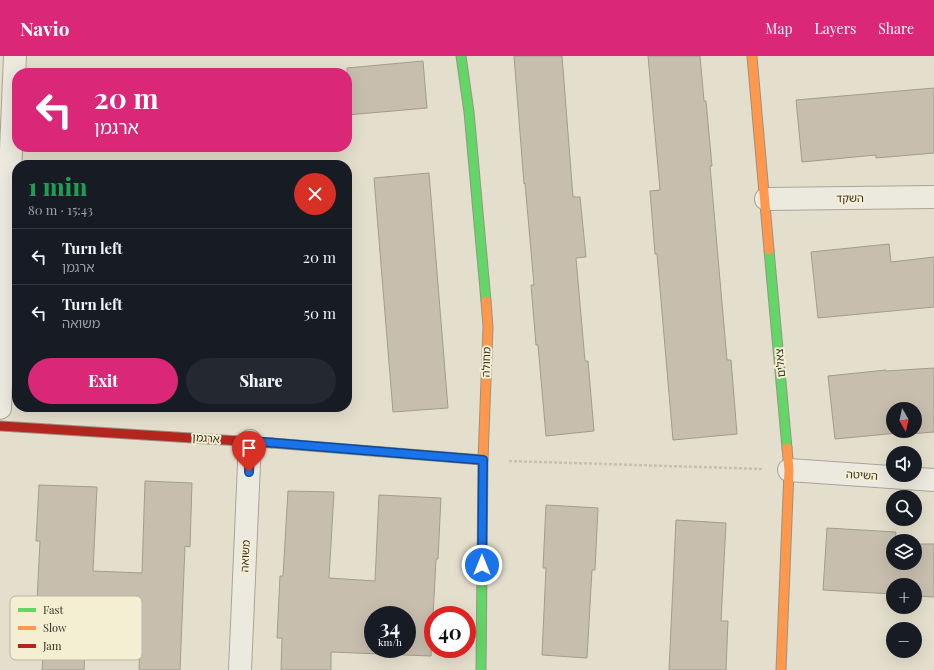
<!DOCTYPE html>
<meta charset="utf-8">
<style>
body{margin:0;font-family:"Playfair Display","Noto Sans Hebrew",serif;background:#242831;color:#f1f3f6;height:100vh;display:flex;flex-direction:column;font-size:15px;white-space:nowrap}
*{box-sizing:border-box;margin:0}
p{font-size:13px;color:#9ea1a6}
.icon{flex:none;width:22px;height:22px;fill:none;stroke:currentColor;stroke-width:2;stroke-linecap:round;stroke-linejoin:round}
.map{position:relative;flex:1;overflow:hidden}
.details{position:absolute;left:12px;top:104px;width:340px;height:252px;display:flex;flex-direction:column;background:#171b24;border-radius:16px;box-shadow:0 4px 16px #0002}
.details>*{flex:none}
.guide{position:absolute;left:12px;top:12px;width:340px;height:84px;border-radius:16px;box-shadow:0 4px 16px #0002;background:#db2777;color:#fff;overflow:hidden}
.needle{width:26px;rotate:171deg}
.fabs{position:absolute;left:886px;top:346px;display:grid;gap:8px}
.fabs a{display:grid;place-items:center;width:36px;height:36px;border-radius:50%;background:#171b24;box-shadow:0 4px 16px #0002;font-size:20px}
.speed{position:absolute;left:364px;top:550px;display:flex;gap:8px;font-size:20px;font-weight:700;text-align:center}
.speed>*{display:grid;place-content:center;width:52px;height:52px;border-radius:50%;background:#171b24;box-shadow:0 4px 16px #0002;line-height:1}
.speed small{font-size:10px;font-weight:400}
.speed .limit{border:6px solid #d22;background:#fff;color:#111}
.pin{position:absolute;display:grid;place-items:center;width:34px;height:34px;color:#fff;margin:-41px -17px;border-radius:50% 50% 50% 0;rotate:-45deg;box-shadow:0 0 4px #0007}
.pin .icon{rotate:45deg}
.me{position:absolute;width:44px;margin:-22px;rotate:0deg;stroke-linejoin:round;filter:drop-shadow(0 0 3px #0008)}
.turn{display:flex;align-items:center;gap:14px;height:84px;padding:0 16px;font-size:18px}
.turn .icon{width:52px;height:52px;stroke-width:2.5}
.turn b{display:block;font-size:28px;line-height:34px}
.round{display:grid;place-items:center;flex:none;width:42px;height:42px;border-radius:21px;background:#242831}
.head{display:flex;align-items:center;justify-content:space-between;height:68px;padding:0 16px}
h1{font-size:24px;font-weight:800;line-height:30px;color:#1e9e55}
.primary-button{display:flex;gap:8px;margin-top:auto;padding:8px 16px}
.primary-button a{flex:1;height:46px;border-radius:24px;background:#db2777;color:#fff;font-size:16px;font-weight:800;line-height:46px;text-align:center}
.primary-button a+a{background:#242831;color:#f1f3f6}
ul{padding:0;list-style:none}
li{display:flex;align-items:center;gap:12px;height:56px;padding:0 16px;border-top:1px solid #363941}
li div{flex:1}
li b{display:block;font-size:15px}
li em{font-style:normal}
header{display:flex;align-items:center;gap:24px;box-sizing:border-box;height:56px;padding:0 20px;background:#db2777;color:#fff}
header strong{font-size:19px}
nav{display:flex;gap:22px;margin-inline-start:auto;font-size:14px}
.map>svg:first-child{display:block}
.building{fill:#c7beae;stroke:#a49b8d;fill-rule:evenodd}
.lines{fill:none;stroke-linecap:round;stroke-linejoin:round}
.street-casing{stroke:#a9a496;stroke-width:24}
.fast-casing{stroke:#989386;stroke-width:11}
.slow-casing{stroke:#989386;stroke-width:11}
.jam-casing{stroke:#989386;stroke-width:11}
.path{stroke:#c5c0b5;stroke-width:2.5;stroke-dasharray:3 2;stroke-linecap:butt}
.street{stroke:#ece9df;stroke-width:22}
.fast{stroke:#63d668;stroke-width:9}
.slow{stroke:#ff974d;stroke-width:9}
.jam{stroke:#b3261e;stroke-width:9}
.route-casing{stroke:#114b97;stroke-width:10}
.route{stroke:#1a73e8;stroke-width:7}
.labels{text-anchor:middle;stroke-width:4;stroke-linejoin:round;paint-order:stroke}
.street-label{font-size:11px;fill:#372d1f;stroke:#f4efd3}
.key{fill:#f4efd3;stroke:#bbb59d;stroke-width:1}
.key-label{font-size:11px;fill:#372d1f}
</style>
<header>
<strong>Navio</strong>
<nav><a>Map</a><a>Layers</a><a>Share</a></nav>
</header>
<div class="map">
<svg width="934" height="614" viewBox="0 0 934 614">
<rect width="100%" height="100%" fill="#e4dfcd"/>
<path class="building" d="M514 0H562L573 141H580L586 201 576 202 585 305H588L594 375 546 380 538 289H536L531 229H534L525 127 524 128Z
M648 0H700L704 45H706L712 110H710L727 304H731L737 378 673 384 657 198H655L650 135 660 134Z
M423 5 427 52 347 59V12Z
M934 32V97L876 102V99L802 106 796 44Z
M429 117 448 352 393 356 374 122Z
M889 188 891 206 934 201V251L818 262 811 196Z
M934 312V376L909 378V376L835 383 828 320 886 314V315ZM893 353H915V375H893Z
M145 425 192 427 190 491 185 490 180 614H139L140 583 133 582 134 569 86 567 84 614H42L45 565H36L40 485H36L39 429 97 431 93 515 142 517Z
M288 435 334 436 329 522 375 525 379 439 441 442 438 503H436L431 600 331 596V614H281L282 582H277L280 520H283ZM373 559H407V593H373Z
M546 449 598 452 595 514H592L587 602 542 599 546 512H543Z
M676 464 726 467 721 565H728L726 614H669Z
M827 472 896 476 895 485H893V507H915V488H934V541L915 540V529H893V538L823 534Z"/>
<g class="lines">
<g class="street-casing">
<path id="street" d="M766 143 934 141
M0 352 15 0
M789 414 934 424
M240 614 250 385"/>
</g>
<g class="fast-casing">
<path id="fast" d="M461 0 469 56 486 245
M769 194 787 392
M272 387 483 404
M481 614 482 510"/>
</g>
<g class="slow-casing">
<path id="slow" d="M752 0 769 194
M482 510 483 404 488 271 486 245
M781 614 789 414 787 392"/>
</g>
<g class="jam-casing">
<path id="jam" d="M0 370 272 387"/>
</g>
<path class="path" d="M509 405 762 413"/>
<use href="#street" class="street"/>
<use href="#fast" class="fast"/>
<use href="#slow" class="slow"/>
<use href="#jam" class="jam"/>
</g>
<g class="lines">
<g class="route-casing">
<path id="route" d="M249 416 250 385 483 404 482 509"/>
</g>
<use href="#route" class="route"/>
</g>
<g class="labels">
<g class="street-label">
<text transform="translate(850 142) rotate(-1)" y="4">השקד</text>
<text transform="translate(486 306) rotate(-88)" y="4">מחולה</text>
<text transform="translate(780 307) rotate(-95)" y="4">צאלים</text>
<text transform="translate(206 382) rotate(4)" y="4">ארגמן</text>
<text transform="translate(862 419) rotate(4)" y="4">השיטה</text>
<text transform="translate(245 500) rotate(-87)" y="4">משואה</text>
</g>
</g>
<rect x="10" y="540" width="132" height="64" rx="6" class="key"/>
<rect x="18" y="552" width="18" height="4" fill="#63d668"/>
<rect x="18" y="570" width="18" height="4" fill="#ff974d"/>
<rect x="18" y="588" width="18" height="4" fill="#b3261e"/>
<g class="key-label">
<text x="43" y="558">Fast</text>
<text x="43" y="576">Slow</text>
<text x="43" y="594">Jam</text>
</g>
</svg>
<div class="fabs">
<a><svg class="needle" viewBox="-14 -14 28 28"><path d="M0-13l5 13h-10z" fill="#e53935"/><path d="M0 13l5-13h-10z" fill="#9ea1a6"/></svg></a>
<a><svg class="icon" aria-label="sound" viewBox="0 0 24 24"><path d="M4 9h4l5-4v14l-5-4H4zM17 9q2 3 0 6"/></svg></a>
<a><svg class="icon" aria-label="search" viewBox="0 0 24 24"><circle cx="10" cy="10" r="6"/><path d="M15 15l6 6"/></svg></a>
<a><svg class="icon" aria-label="layers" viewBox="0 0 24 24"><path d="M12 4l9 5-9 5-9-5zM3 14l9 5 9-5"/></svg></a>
<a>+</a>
<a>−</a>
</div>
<div class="speed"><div>34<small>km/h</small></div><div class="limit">40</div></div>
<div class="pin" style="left:249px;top:416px;background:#d93025"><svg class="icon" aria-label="arrive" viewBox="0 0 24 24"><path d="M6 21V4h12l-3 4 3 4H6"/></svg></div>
<svg class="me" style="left:482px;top:509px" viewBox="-20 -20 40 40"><circle r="17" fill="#1a73e8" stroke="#fff" stroke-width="3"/><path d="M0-11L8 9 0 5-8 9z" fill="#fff"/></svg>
<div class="guide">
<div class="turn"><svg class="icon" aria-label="left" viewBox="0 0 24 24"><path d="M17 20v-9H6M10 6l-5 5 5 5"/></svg><div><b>20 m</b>ארגמן</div></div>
</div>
<section class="details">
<div class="head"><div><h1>1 min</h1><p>80 m · 15:43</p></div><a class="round" style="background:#d93025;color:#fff"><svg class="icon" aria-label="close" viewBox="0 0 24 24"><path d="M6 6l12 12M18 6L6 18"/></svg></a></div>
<ul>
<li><svg class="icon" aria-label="left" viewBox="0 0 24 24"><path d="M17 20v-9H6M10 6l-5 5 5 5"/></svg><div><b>Turn left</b><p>ארגמן</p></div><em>20 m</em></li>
<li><svg class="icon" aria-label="left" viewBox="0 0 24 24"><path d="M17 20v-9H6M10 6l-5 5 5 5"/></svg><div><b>Turn left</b><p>משואה</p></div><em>50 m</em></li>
</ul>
<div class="primary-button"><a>Exit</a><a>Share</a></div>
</section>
</div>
